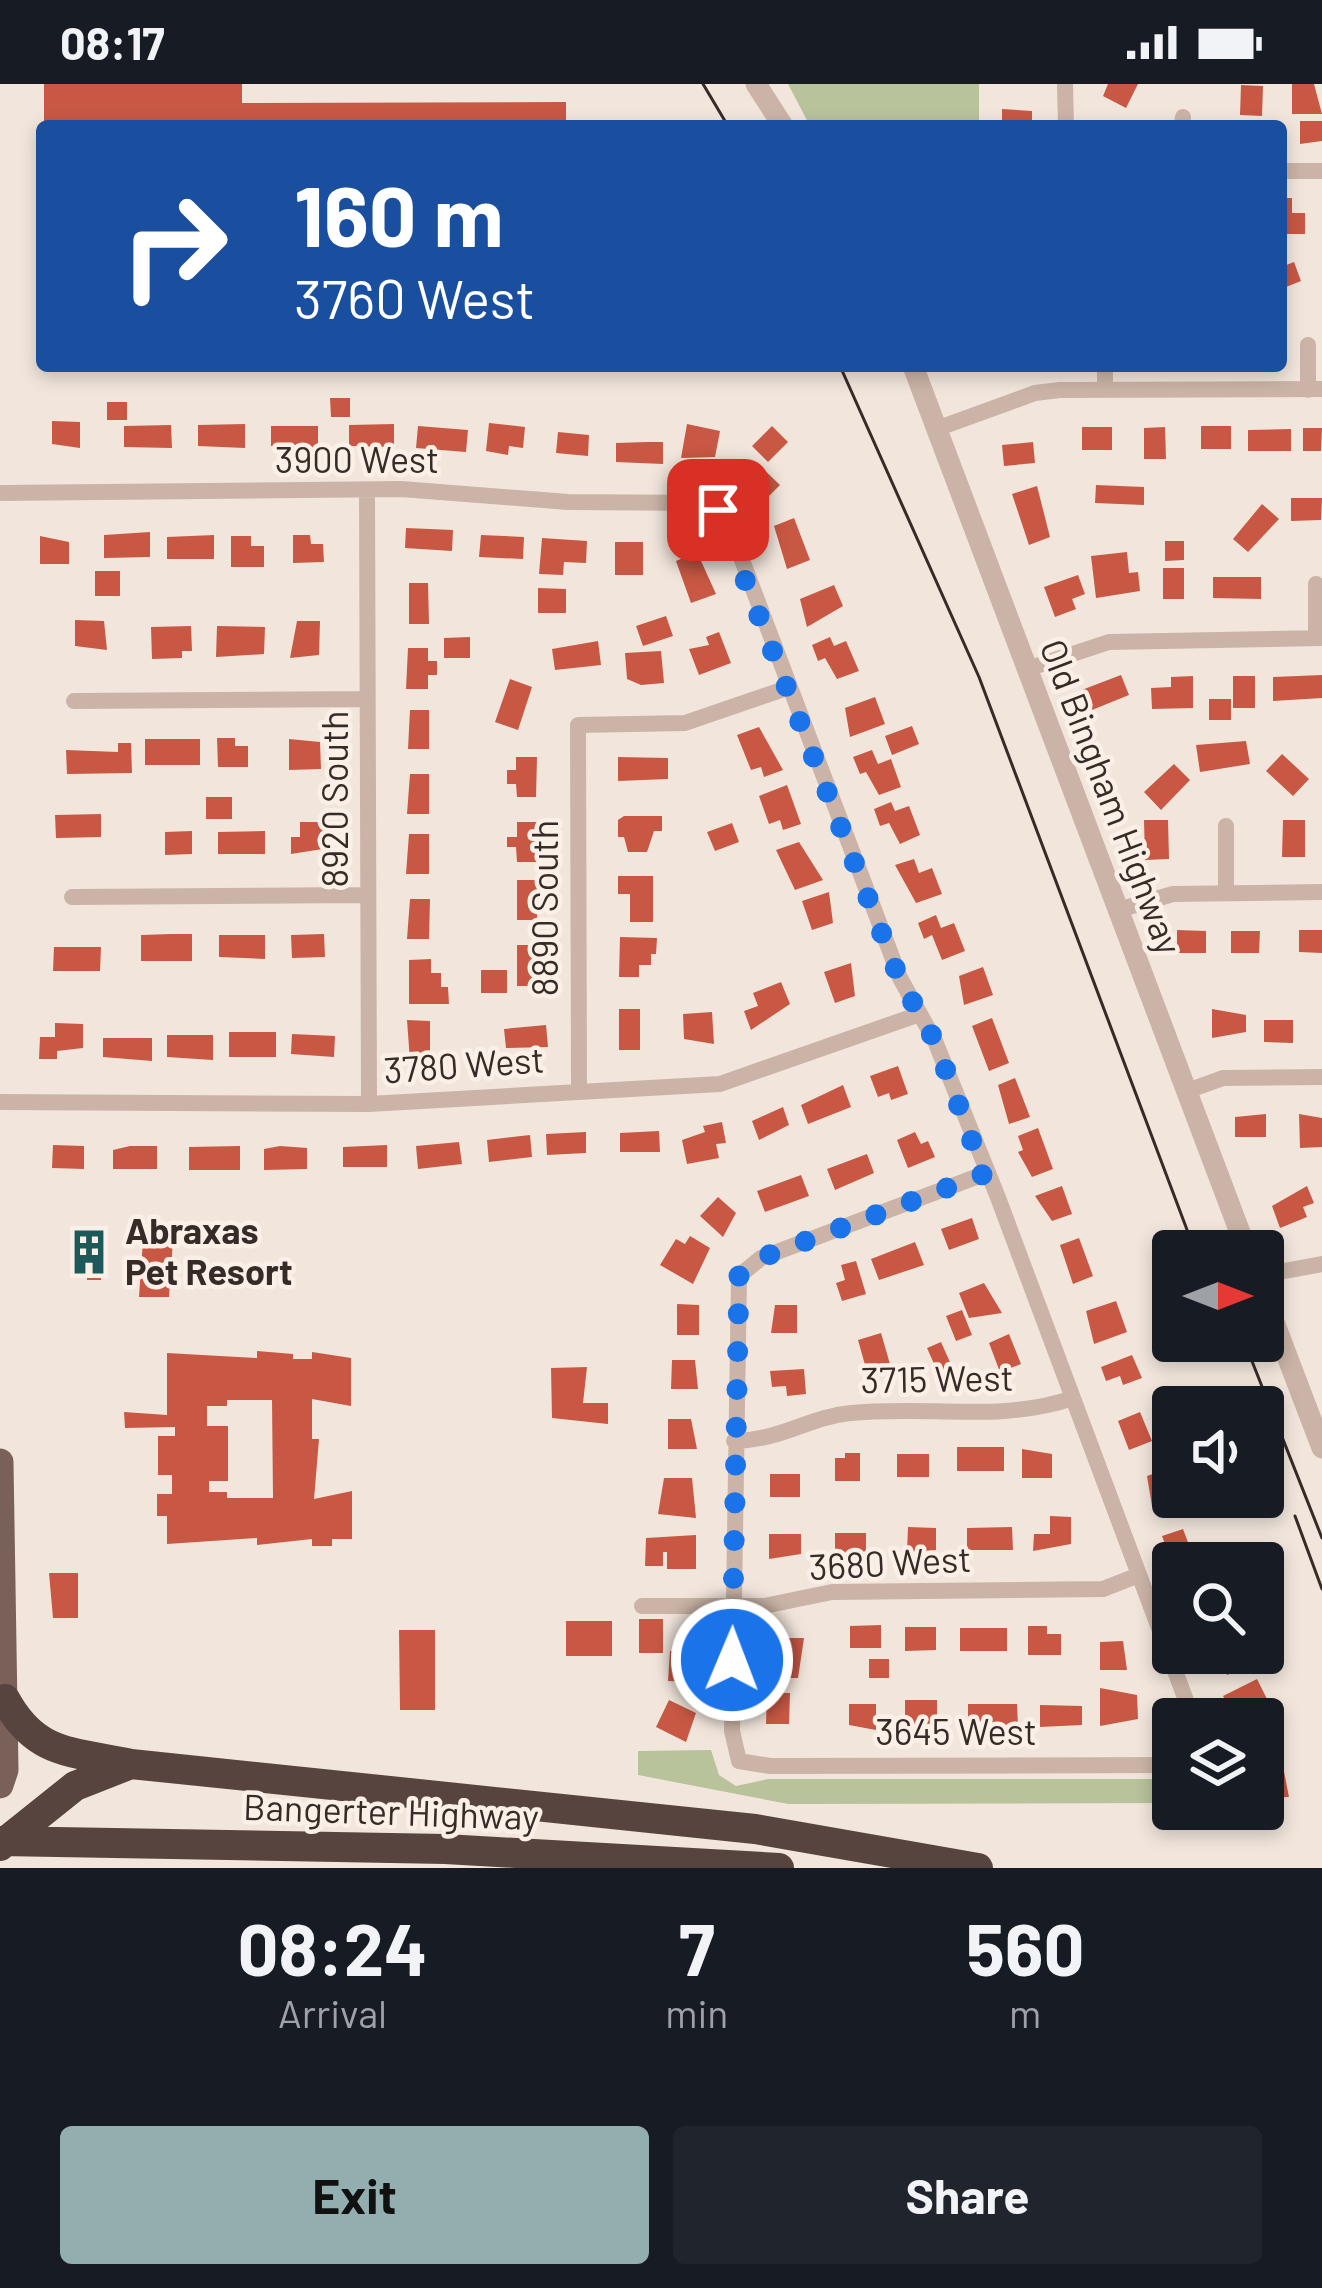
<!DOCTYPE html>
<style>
body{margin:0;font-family:Barlow,sans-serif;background:#20242c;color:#f1f3f6;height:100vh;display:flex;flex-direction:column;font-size:45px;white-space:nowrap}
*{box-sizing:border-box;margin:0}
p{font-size:39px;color:#9ea1a6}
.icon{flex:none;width:66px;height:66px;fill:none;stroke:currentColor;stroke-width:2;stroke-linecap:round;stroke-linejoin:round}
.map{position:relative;height:1784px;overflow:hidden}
.details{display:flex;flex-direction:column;background:#171b24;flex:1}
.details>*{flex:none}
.hud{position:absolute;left:36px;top:36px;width:1251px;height:252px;border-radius:12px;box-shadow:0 6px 18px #0003;background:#1a4fa0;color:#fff;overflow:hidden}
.needle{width:78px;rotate:90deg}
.buttons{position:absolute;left:1152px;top:1146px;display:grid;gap:24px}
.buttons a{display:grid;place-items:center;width:132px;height:132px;border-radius:12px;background:#171b24;box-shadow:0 6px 18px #0003;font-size:60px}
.pin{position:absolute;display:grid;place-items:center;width:102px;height:102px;color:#fff;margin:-51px;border-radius:24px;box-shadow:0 6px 18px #0006}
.me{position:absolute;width:132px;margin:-66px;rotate:1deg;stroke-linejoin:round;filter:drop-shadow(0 0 9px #0008)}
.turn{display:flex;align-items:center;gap:42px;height:252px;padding:0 60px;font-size:54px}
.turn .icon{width:156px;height:156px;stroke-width:2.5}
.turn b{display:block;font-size:84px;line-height:102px}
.eta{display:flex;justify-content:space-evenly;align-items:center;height:204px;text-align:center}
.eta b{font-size:72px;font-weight:700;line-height:84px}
.action{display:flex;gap:24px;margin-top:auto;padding:24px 60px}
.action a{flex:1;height:138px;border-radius:12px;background:#92aeaf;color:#111;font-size:48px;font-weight:700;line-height:138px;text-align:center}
.action a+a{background:#20242c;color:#f1f3f6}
.status{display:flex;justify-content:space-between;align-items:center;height:84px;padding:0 60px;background:#171b24;direction:ltr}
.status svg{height:33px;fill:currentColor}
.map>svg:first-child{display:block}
.green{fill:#b8c29b}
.building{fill:#c85844;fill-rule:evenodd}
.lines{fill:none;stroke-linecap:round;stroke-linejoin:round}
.minor{stroke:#cbb4a7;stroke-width:16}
.tertiary{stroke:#cbb4a7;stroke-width:21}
.primary{stroke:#796159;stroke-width:27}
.motorway{stroke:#58443f;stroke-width:30}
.tram{stroke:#372b28;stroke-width:3}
.route{stroke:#1a73e8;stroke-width:21;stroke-dasharray:0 37.8}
.labels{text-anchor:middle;stroke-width:9;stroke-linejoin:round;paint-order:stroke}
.street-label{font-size:36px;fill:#372b28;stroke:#faf0e8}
.poi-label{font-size:36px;font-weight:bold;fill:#372b28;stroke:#faf0e8;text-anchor:start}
</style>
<div class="status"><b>08:17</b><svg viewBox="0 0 49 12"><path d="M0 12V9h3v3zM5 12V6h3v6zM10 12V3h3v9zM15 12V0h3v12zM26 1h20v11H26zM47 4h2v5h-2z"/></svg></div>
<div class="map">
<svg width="1322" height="1784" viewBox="0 0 1322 1784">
<rect width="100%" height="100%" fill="#f2e6dc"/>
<path class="green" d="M788 0H979V42H810Z
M711 1666 719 1691 736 1702 768 1695H1173V1719L788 1720 638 1691V1667Z"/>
<path class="building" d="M44 0H242V19L566 18V42H44Z
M1108 0H1138L1126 24 1103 12Z
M1292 0H1314L1322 30H1292Z
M1241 1 1263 2 1262 32 1240 31Z
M1002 25 1032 27V39L1002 42Z
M1300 37H1322V57L1300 60Z
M1281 114H1292V129H1305V150H1281Z
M1294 178 1301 197 1281 205V183Z
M330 314H350V333H331Z
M107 318H127V336H107Z
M52 337 80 338V364L52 360Z
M489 339 525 343 523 364 509 362 508 371 486 367Z
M245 340V364L198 362V341Z
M394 340V363L349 362V341Z
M687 340 720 347 715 373 681 374Z
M171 341 172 364 124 363V342Z
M271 342H318V364L271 362Z
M418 342 468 346 466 368 416 364Z
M772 342 788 358 768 378 752 362Z
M1201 342H1231V365H1201Z
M1082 343H1112V366H1082Z
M1165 343 1166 375H1144V344Z
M1303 344H1322L1321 367H1303Z
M1291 345V367H1248V346Z
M558 348 589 351 588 372 556 369Z
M647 358H663V380L616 378V359Z
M1033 358 1035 379 1004 382 1002 361Z
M756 378 780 401 764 417 740 394Z
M1096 401 1144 403V421L1095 419Z
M1037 402 1050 453 1029 461 1012 410Z
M1291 414H1322L1321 436 1291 437Z
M1262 420 1279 435 1248 468 1233 455Z
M794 434 810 476 787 485 774 442Z
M406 444 453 446 452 467 405 464Z
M150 448V473L104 474V451Z
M214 451V475H167V453Z
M293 451H310L311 460H323L324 478 293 479Z
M481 451 524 453 523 475 479 473Z
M40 452 69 458V480H40Z
M231 452H251V462H264V483H231Z
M542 454 587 457 586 479 564 478 563 491 539 490Z
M1165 457H1184V476L1165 477Z
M615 458H643V491H615Z
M697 468 716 510 691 519 676 477Z
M1127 468 1129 489 1138 488 1140 507 1096 514 1091 472Z
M1163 484H1184V515H1163Z
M95 487H120V512H95Z
M1078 491 1085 510 1072 515 1076 525 1055 533 1044 503Z
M1213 493H1261V515L1213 514Z
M409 499H428L429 540H409Z
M834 501 843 522 807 543 800 515Z
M538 504 566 505V529H538Z
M666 532 673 552 643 562 636 542Z
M75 536 104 537 107 566 75 562Z
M297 537H320L319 571 290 574Z
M191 542 192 567H182V574L152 575 151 543Z
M217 542 265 543 264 570 216 573Z
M719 548 731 579 699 591 689 565 709 561 706 553Z
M470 553V574H444V554Z
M830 553 834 562 846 557 859 587 837 595 825 574 818 577 812 561Z
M598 557 601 581 555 586 552 565Z
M408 564H428V577H437V591H428V605H406Z
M661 567 664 599 641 601 627 595 625 569Z
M1121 591 1129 611 1087 628 1079 607Z
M1322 591V614L1273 617V593Z
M1193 592V624L1152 625 1151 604 1171 603V593Z
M1233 592H1255V624H1233Z
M510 595 532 603 518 646 495 638Z
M875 613 885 640 850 653 845 624Z
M1209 615H1231V636H1209Z
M410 626H429V665H408Z
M912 642 919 660 892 671 885 652Z
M759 643 783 686 764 693 761 683 751 686 737 651Z
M217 654H235V662H248V683H218Z
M145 655H200V681H145Z
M289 655 320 658 321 685 289 686Z
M1246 657 1250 680 1200 688 1196 661Z
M118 659H131L132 689 67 690 66 666 118 668Z
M872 666 878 680 891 675 901 703 879 711 866 688 860 690 853 673Z
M1282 670 1309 695 1293 712 1266 687Z
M516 673H537L536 713H517L516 700H507V686H516Z
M618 673 668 674V695L618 697Z
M1174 680 1190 696 1161 726 1144 708Z
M410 690H429V730H407Z
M787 701 801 740 783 746 780 736 769 740 759 712Z
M206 713H232V735H206Z
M891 718 895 727 909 722 920 751 900 760 889 739 880 742 874 725Z
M101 730V753L56 754 55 731Z
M624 732H662V747H654L647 768H628L624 753H618V736Z
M1144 736H1168L1169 775 1145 776Z
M1283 736H1305V773H1282Z
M300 738H329V764L291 770V753H300Z
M517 738H537L536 778H517L516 763H507V753H517Z
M732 739 739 758 715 767 707 748Z
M192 747V770L165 771V748Z
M265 747V770H218V748Z
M409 750H429V790H406Z
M799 758 823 796 795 806 776 766Z
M914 775 919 789 932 784 942 810 916 819 895 781Z
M618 792H653V838H630V810H618Z
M517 796H538L537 836H517Z
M829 808 833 839 812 846 802 817Z
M410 815H430L429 855H407Z
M936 831 941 844 954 839 965 867 942 876 932 851 924 855 918 839Z
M1177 846 1206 847V869H1177Z
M1299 846H1322V869L1299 868Z
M1231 847H1260L1259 869H1231Z
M171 850H192V877H141V851Z
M324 850 325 873 292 874 291 851Z
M219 851H265V875L219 873Z
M620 853 657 854 656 870H651V881H639V893H619Z
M517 861H538L537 902H517Z
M54 863H101L100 887H53Z
M431 875V889H441V903H448L449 920H409V876Z
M851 879 855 912 835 919 824 888Z
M983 883 993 911 964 921 959 892Z
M481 886H507V909H481Z
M781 898 790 920 751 946 744 927 758 922 753 909Z
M619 925H640V966H619Z
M1212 925 1246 931V948L1212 954Z
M712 928 714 960 684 955 683 930Z
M992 934 1009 979 989 987 972 942Z
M407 936 430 937V977H410Z
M1264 936H1293V959L1264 958Z
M55 939 83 940V964L57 967V975H39L40 953H55Z
M546 941 548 963 506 964 504 945Z
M229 948H276V973H229Z
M292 950 335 952 334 973 291 970Z
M167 951H213V976L167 973Z
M103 954H152V977L103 973Z
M898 982 908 1010 891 1016 889 1009 878 1013 870 992Z
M1015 994 1030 1033 1009 1040 998 1001Z
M843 1001 851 1023 808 1040 801 1021Z
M783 1023 789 1041 759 1056 752 1037Z
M1266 1030V1053H1235V1033Z
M1299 1030 1322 1034V1063L1300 1064Z
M722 1038 726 1059 716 1060 719 1074 687 1080 682 1056 705 1048 703 1042Z
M1038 1044 1053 1085 1032 1093 1018 1068 1023 1066 1018 1052Z
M659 1047 660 1068H620V1049Z
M586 1048V1069L547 1071 546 1050Z
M915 1048 921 1060 928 1057 935 1073 908 1084 897 1056Z
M530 1051 532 1073 489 1078 487 1056Z
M459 1058 462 1080 418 1085 416 1062Z
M53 1061 84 1062V1085L52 1084Z
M387 1061V1083H343V1063Z
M130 1062H157V1085H113V1066Z
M240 1062V1086H189V1063Z
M280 1062 307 1064V1085L264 1086V1065Z
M867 1070 874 1089 835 1106 827 1085Z
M801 1091 809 1112 765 1128 757 1107Z
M1062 1102 1072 1130 1052 1137 1035 1112Z
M1307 1102 1314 1119 1303 1123 1307 1133 1280 1144 1272 1122Z
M718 1113 736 1129 723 1153 700 1132Z
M972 1134 979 1155 949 1166 941 1145Z
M690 1152 710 1164 693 1200 660 1181 676 1155 685 1160Z
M1079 1154 1093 1192 1073 1200 1060 1161Z
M143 1156H173L169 1213H139Z
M77 1158H101V1196H87V1181L77 1178Z
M915 1158 924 1181 879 1196 871 1175Z
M856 1177 866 1210 842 1217 836 1199 845 1196 841 1181Z
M984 1199 1002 1229 969 1234 959 1209Z
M1116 1217 1127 1248 1094 1260 1086 1227Z
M677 1220 699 1221V1251H677Z
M775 1221H797V1249H771Z
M962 1226 972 1251 956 1257 946 1232Z
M881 1249 892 1287 878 1291 876 1285 867 1288 858 1256Z
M1009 1250 1021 1280 1000 1288 989 1259Z
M941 1258 953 1285 939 1291 927 1264Z
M257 1267 293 1270V1275H312V1268L351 1274V1322L312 1315V1355H319L314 1415 352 1407V1455H332V1462H312V1455L257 1461V1454L167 1460V1432H157V1410H172V1391H158V1352H175V1343L125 1344 124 1328 167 1331V1269L257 1274ZM227 1316H272L273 1414H227V1408H209V1397H228V1342H207V1322H227Z
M1132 1271 1142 1294 1123 1301 1120 1292 1106 1297 1101 1283Z
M672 1276H695L698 1305H671Z
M587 1283 583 1319H608V1340L552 1334 551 1284Z
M804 1285 806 1310 787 1312 786 1302 772 1303 770 1287Z
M1140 1328 1152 1357 1129 1366 1118 1337Z
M668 1335H691L697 1365H668Z
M957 1363H1004V1387H957Z
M1022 1365 1052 1370V1394H1022Z
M845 1369H860V1397H835V1374H845Z
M897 1370H929V1393H897Z
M1167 1385 1173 1415 1152 1422 1147 1392Z
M770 1390H800V1413H770Z
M664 1394H692L696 1434 658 1430Z
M1050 1432 1071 1433V1460L1033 1467 1034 1450H1050Z
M908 1443 936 1444V1466L907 1468Z
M1012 1443 1013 1466H967V1444Z
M1183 1445 1194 1474 1172 1479 1162 1452Z
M835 1449H866V1472H835Z
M769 1450H801V1470L769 1475Z
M696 1451V1485H667V1468H663V1482H645L646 1454Z
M49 1489H78V1534H53Z
M639 1535H663V1569H639Z
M566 1537H612V1572H566Z
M881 1541V1564H850V1542Z
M1028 1542H1047V1550H1061V1571H1028Z
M905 1543H936V1566L905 1567Z
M960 1544H1007V1567H960Z
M399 1546H435V1626H400Z
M783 1554H804L798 1594H769L768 1563H783Z
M1123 1557 1127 1586H1100V1558Z
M670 1567 696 1568 689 1598 668 1597Z
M1207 1569H1241L1247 1583 1227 1591 1222 1579 1213 1583Z
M869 1575H889V1594H869Z
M1257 1595 1271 1623 1246 1635 1240 1628 1233 1631 1223 1612Z
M1100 1604 1137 1611 1138 1635 1100 1642Z
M767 1609H790L789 1640H766Z
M669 1616 696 1629 686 1658 656 1643Z
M905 1616H937V1638L905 1645Z
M849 1620H876V1646L849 1641Z
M968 1620H1017L1018 1642 968 1643Z
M1040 1621 1082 1622V1641L1040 1643Z
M1280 1667 1289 1713 1268 1714 1263 1668Z"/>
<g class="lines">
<path class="minor" d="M1065 0 1066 42
M1182 42 1183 33
M1281 87H1322
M1308 261V306
M1105 306V282
M936 345 1035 309 1060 306 1322 305
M0 409 401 405 568 418 699 419 714 423 728 439 900 894 935 957 997 1111 1193 1635
M367 409 369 1020
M1316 500V554
M1027 585 1109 558 1322 554
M74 617 367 615
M1226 742V808
M72 813 368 811
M1118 826 1173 810 1322 808
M579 1006 578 641 685 639 790 603
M1187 1007 1223 994 1322 993
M0 1018 369 1020 720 1000 920 930
M984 1090 761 1174 739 1192 732 1647 739 1677 770 1682 1173 1681
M1263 1191 1322 1180
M734 1357C783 1356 808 1333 851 1329 925 1321 1001 1339 1073 1314
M642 1522H764L832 1508 1103 1505 1139 1491"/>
<path class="tertiary" d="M756 0 783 42
M913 282 1247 1167
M1263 1209 1322 1364"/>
<path class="primary" d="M0 1378 5 1686 0 1701"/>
<path class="motorway" d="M5 1615C36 1672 72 1667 131 1680L755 1745 978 1784
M0 1757 445 1765 779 1784
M0 1762 75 1702 131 1680"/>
<path class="tram" d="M703 0 728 42
M840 282 979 593 1195 1167
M1244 1257 1322 1454
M1295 1432 1322 1505"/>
</g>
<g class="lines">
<path class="route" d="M718 426 899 894 935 957 984 1090 761 1174 739 1192 732 1576"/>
</g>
<defs>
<g id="building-bare" transform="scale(3.6)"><path d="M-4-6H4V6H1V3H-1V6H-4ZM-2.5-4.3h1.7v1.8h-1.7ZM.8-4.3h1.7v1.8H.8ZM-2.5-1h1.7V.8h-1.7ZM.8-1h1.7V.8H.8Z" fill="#1d5958" stroke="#faf0e8" stroke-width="2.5" paint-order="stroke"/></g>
</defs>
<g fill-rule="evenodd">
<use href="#building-bare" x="89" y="1168"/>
</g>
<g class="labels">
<g class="street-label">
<text x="357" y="389">3900 West</text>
<text transform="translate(1111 713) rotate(69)" y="13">Old Bingham Highway</text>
<text transform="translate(335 715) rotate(-90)" y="13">8920 South</text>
<text transform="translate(545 824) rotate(-90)" y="13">8890 South</text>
<text transform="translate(464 981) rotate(-4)" y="13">3780 West</text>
<text transform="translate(937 1295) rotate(-1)" y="13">3715 West</text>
<text transform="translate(890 1479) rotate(-3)" y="13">3680 West</text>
<text x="956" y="1661">3645 West</text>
<text transform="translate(391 1728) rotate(2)" y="13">Bangerter Highway</text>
</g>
<g class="poi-label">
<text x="125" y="1160">Abraxas<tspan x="125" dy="41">Pet Resort</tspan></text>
</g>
</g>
</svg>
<div class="buttons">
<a><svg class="needle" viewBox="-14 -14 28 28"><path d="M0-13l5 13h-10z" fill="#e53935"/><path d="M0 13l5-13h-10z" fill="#9ea1a6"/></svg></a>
<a><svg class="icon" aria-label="sound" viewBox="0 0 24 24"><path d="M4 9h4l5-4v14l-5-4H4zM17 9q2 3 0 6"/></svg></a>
<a><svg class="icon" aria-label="search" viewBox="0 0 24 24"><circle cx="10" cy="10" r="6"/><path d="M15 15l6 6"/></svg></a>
<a><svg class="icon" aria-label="layers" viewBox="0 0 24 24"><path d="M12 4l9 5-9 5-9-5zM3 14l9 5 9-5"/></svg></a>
</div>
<div class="pin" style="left:718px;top:426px;background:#d93025"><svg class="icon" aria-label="arrive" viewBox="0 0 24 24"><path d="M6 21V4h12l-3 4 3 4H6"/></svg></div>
<svg class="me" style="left:732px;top:1576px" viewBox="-20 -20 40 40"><circle r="17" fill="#1a73e8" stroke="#fff" stroke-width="3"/><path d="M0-11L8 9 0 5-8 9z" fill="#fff"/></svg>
<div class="hud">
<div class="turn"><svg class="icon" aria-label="right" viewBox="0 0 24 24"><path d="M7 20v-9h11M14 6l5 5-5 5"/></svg><div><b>160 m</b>3760 West</div></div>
</div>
</div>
<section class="details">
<div class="eta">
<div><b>08:24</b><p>Arrival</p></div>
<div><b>7</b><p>min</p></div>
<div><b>560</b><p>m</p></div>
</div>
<div class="action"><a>Exit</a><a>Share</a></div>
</section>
